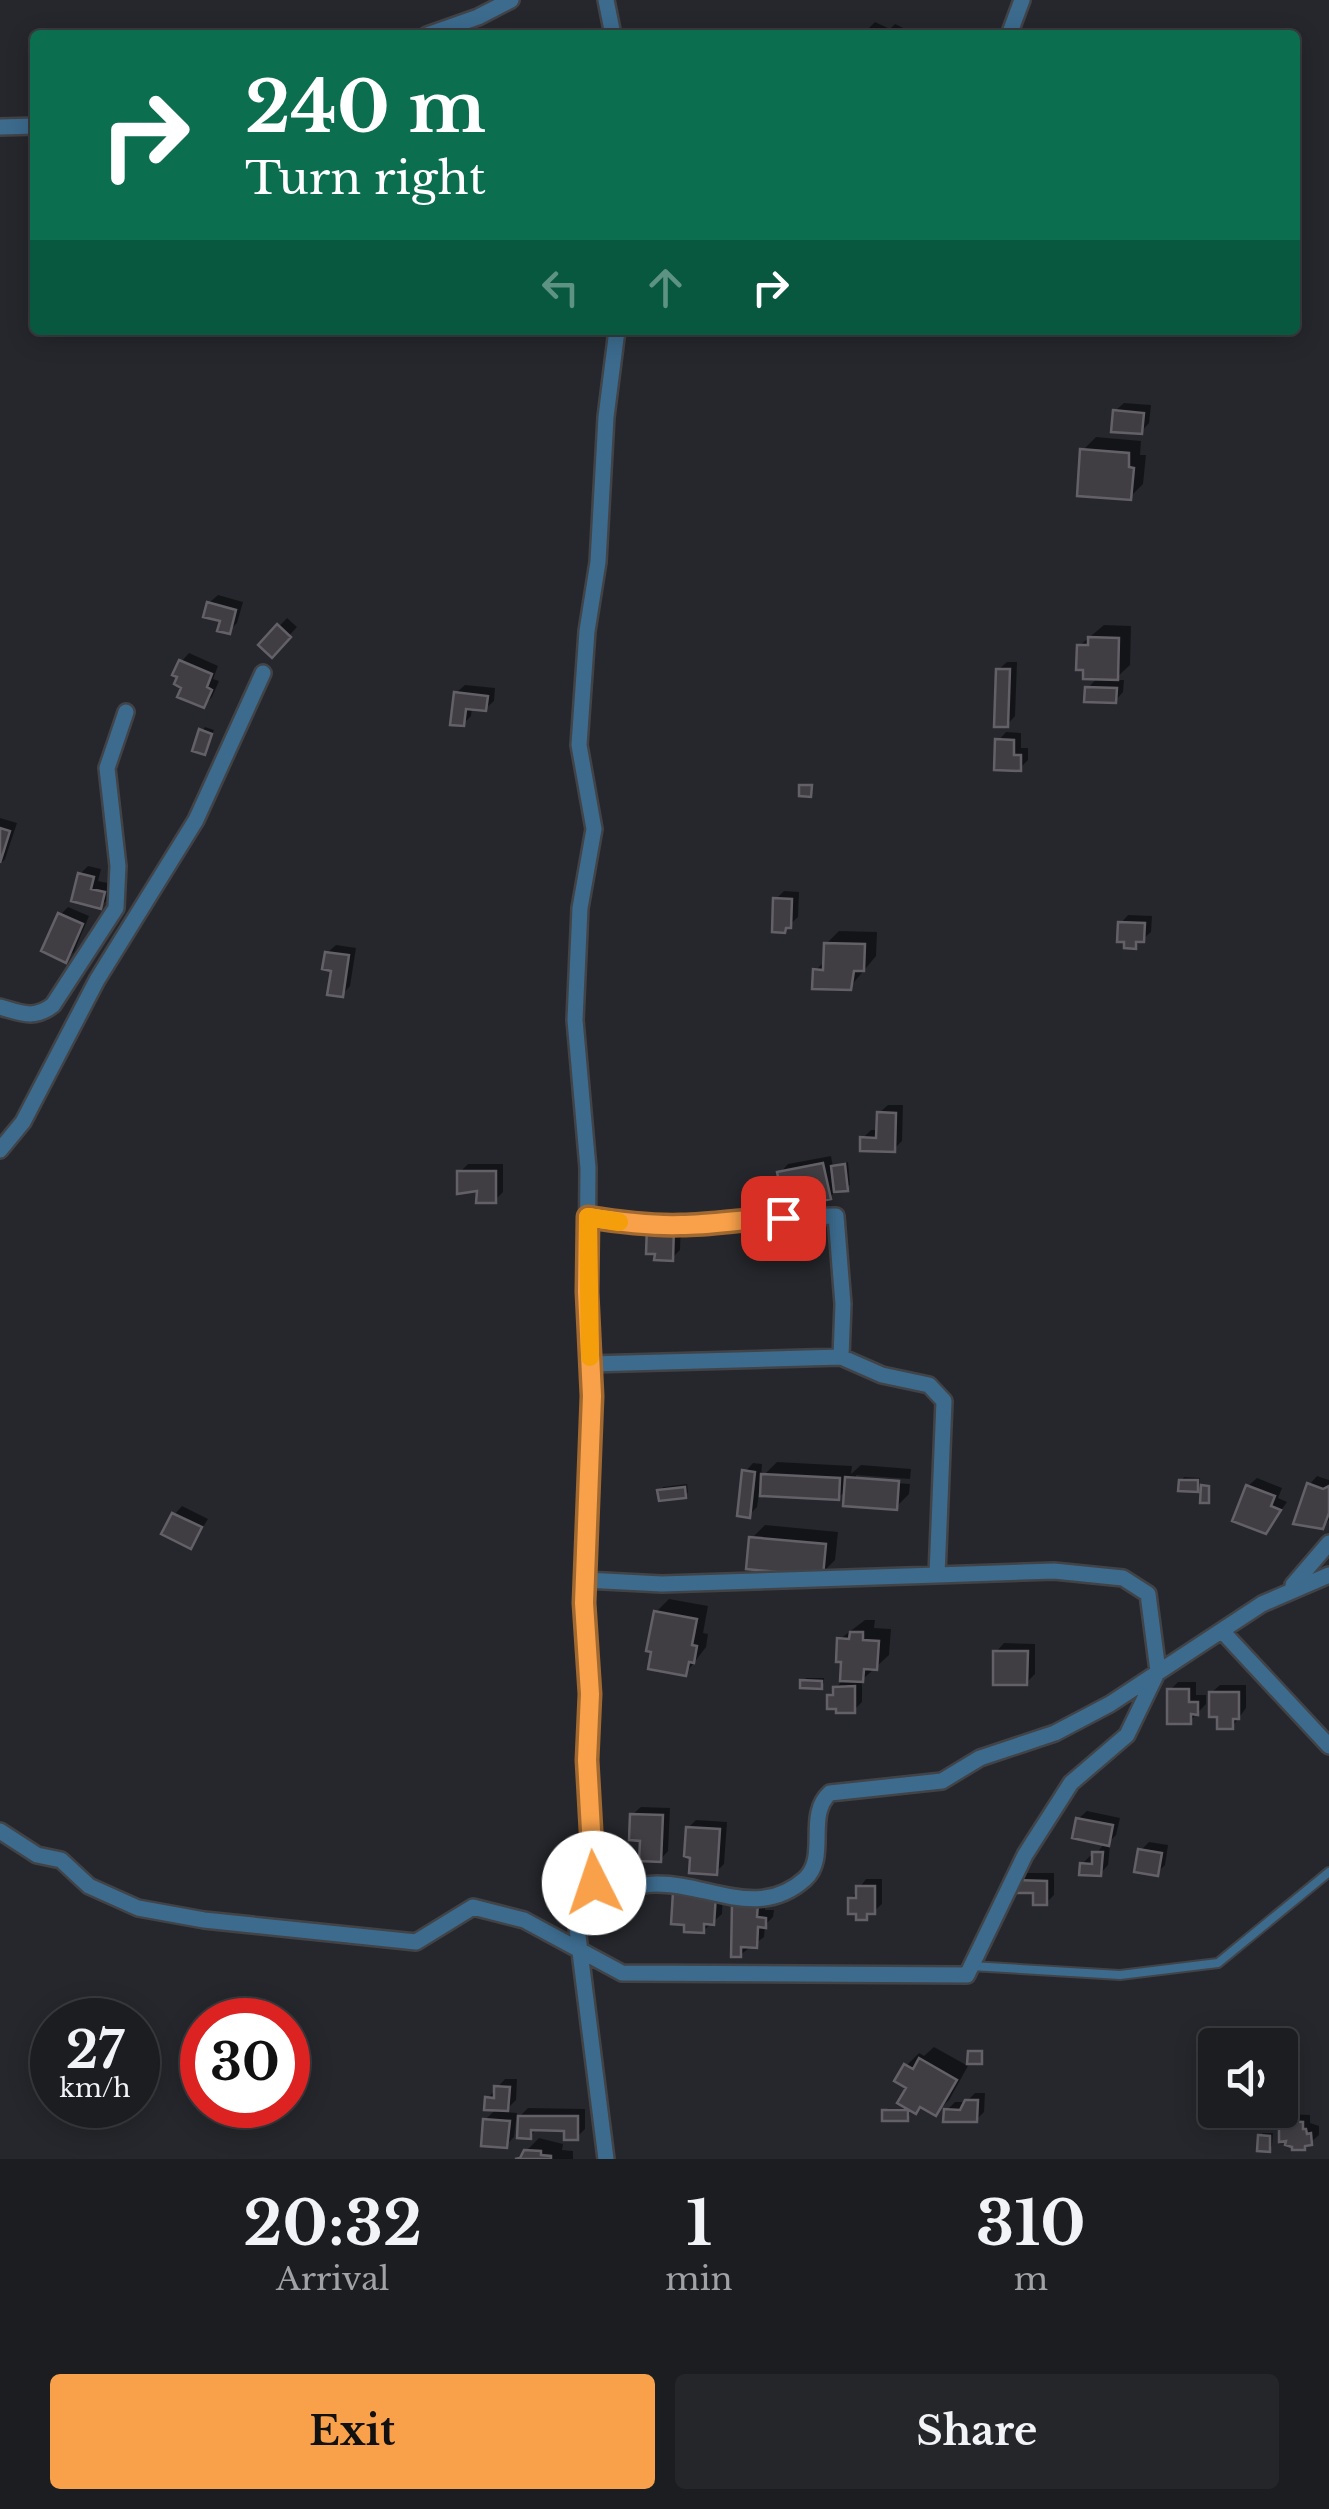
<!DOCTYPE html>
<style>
body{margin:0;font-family:"Libre Baskerville",serif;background:#25262a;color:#f1f3f6;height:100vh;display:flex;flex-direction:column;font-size:38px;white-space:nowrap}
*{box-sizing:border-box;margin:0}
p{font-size:32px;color:#a0a2a5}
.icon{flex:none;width:55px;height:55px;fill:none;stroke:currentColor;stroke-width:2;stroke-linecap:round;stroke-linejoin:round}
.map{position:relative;height:2159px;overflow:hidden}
.details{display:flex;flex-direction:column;background:#1c1d21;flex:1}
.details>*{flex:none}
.top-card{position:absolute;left:30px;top:30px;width:1270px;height:305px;border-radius:10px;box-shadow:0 5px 25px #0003,0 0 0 2px #3a3b3f;background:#0b6e4f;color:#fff;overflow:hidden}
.fabs{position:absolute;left:1198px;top:2028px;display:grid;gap:20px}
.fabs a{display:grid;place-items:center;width:100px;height:100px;border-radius:10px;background:#1c1d21;box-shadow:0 5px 25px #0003,0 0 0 2px #3a3b3f;font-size:50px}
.speed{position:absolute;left:30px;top:1998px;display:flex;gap:20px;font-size:50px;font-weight:700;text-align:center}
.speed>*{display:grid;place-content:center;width:130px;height:130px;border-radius:50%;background:#1c1d21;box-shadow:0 5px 25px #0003,0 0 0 2px #3a3b3f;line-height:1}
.speed small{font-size:25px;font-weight:400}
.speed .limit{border:15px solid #d22;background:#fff;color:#111}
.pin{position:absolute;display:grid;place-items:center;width:85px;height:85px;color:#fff;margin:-42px;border-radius:20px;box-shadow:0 5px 15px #0006}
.me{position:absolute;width:110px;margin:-55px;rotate:356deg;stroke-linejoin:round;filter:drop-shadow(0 0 8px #0008)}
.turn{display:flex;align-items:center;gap:35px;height:210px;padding:0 50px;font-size:45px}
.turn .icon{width:130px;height:130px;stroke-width:2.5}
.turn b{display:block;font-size:70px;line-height:85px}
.lanes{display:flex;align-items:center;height:95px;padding:0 50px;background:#0003;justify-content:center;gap:50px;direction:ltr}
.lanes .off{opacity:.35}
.eta{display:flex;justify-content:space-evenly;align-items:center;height:170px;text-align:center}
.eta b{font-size:60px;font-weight:700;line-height:70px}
.action{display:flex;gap:20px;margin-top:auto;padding:20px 50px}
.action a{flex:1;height:115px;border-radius:10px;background:#f8a14a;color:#111;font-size:40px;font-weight:700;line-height:115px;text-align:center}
.action a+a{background:#25262a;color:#f1f3f6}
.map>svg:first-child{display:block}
.shadow{fill:#0007}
.building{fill:#403e43;stroke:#636167;stroke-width:2.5}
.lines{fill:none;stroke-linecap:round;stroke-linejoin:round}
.service-casing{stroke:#414347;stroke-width:12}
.minor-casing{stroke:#414347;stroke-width:20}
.service{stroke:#3c6b8e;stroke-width:8}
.minor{stroke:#3c6b8e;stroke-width:15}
.route-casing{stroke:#a16930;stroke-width:25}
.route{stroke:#f8a14a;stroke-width:18}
.slow{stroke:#f59e0b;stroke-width:18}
</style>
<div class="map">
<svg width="1329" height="2159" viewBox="0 0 1329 2159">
<rect width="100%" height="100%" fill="#25272c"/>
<path class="shadow" d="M875 22 890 29 895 24 918 35H862Z
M1124 403 1151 405 1149 423 1141 432 1115 411Z
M1096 437 1141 441 1140 455H1146L1143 484 1130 497 1083 450Z
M218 595 243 602 237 623 229 631 209 603Z
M287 618 297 627 272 654 261 645Z
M1104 625 1131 626 1130 665 1114 680H1124L1123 692 1115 701 1088 688 1098 677 1079 646Z
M189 653 218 666 213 679 219 681 212 697 204 705 185 686 181 662Z
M1007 662H1017L1015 716 1007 725 998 670Z
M465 685 495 688 494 701 485 709 472 707 471 716 463 724 456 693Z
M205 727 214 730 204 752 202 731Z
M1006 732 1021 733V748H1028V760L1020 768 998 741Z
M0 818 17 823 5 859 0 864Z
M88 866 101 869 98 881 112 884 109 898 101 906 80 874Z
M784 891 799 892 798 917 784 930 776 899Z
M68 907 89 916 74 952 65 960 60 915Z
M1128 915 1152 916 1151 932 1135 946 1120 924Z
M839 931 877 932 876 956 850 987 815 971 826 960V944Z
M336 945 356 948 350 986 342 995 327 953Z
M888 1105H903L902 1141 894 1149 863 1138 871 1130H879V1113Z
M831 1156 833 1167 848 1162 850 1185 837 1190 830 1197 813 1178 780 1173 788 1164Z
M468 1164H503V1192L494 1201 460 1172Z
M681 1220 680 1250 672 1258 657 1252Z
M777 1462 852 1466 851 1474 861 1465 911 1469 910 1479 856 1475V1480L910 1484 909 1494 896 1507 847 1489 838 1498 759 1493 757 1507 749 1515 745 1472 753 1463 762 1464 761 1478Z
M1317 1476 1329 1480V1520L1323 1527 1309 1485Z
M1184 1477 1200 1478V1486L1197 1490 1181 1481Z
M1257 1478 1282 1488 1278 1498 1287 1502 1266 1532 1248 1486Z
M687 1484 688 1492 685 1496 660 1491 663 1487Z
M182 1506 208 1519 191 1546 174 1515Z
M765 1525 838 1532 835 1560 822 1573 752 1538Z
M669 1599 708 1606 703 1633 708 1634 706 1647 686 1673 656 1612Z
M865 1620H875L874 1628 891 1629 889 1655 862 1680V1702L854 1710 829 1696 842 1681 840 1639Z
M1004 1643 1035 1644V1674L1026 1683 996 1652Z
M806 1678H824V1683L821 1686 803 1681Z
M1178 1682H1196V1695H1206V1704L1190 1721 1170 1690Z
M1220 1685H1246V1708L1232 1727 1211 1693Z
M641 1807 670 1808 668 1851 660 1860 642 1839 632 1815Z
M1087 1811 1120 1818 1116 1835 1106 1845H1110L1108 1865 1100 1874 1082 1864 1090 1856H1095L1105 1842 1078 1819Z
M696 1820 727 1822 724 1864 716 1872 688 1828Z
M1149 1842 1168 1845 1165 1865 1157 1873 1141 1850Z
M1027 1873H1054V1895L1046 1903 1019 1881Z
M866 1879H882V1904L866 1918 851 1899Z
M723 1888 722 1914 703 1931 676 1893Z
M765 1897V1910H774L773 1917 765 1925 764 1937 740 1955 735 1904Z
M934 2047 968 2066 949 2100 936 2113 909 2087 906 2066 919 2053 924 2056Z
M505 2079H517L516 2100 504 2112 517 2113 514 2137 506 2145 485 2120 497 2108 488 2098Z
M975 2093H985L984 2112 976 2120 946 2111 955 2102H966Z
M528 2108 585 2109V2129L577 2137 567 2128H538L530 2136 520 2120H516Z
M888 2108H910V2115L907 2119 884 2111Z
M1290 2114 1310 2115V2123L1319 2126V2135L1304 2148 1282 2122Z
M1263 2133H1273L1272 2146 1269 2149 1260 2136Z
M539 2138 563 2144 562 2150 573 2151V2159H518Z"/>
<path class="building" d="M1113 410 1144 413 1142 434 1111 432Z
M1080 449 1129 453V467L1134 468 1131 500 1077 496Z
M207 602 236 610 230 634 217 631 220 621 203 617Z
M277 624 291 637 272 658 258 645Z
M1088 637 1119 638 1118 680 1083 679V670H1076L1077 645H1088Z
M179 660 212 674 207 687 212 690 204 708 177 697 181 688 174 684 177 677 172 675Z
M996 669H1010L1008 727H994Z
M1085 687 1117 688 1116 703 1084 702Z
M454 692 488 696 486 711 466 709 464 726 450 725Z
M199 729 212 734 205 755 192 751Z
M995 739 1014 740V755H1021V771L994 770Z
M799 785H812L811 797 799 796Z
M0 828 10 831 0 863Z
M78 873 94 877 91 889 105 892 101 909 71 901Z
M773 898 792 899 791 928H786L785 933 772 932Z
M58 913 83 924 66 963 41 951Z
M1118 922 1145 923 1144 942H1136V949L1124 948V942H1117Z
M824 943 865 944 864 971H854L851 990 812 989 813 969 823 970Z
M325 952 349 955 343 997 327 995 331 971 322 969Z
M877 1112 896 1113 895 1152 860 1151V1137L876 1138Z
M823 1163 831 1199 816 1202 811 1181 780 1187 777 1172Z
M845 1164 848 1191 834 1192 831 1166Z
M457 1171H496V1203H476L477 1191 457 1194Z
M647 1226 674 1227 673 1261 654 1260 655 1254H646Z
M742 1470 755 1472 750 1518 737 1516Z
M761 1474 840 1478 839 1500 760 1496Z
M845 1477 899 1481 897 1510 843 1506Z
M1179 1480H1198V1492L1178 1491Z
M1307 1483 1323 1489 1329 1486V1513L1323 1529 1293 1524Z
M1201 1485 1209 1486V1503H1200Z
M1246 1485 1275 1496 1271 1506 1281 1510 1266 1534 1232 1521Z
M685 1487 686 1498 659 1501 657 1490Z
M172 1513 202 1527 191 1549 161 1534Z
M749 1537 826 1544 823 1576 746 1569Z
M654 1611 697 1619 692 1645 697 1646 694 1663 689 1662 686 1676 648 1669 651 1652 646 1651Z
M850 1632H863V1640L879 1641 877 1670 864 1669 863 1682 840 1681 841 1662H836L837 1638 849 1639Z
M993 1651H1028L1027 1685H993Z
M800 1680 822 1681V1689L800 1688Z
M855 1686V1713H836V1709H827V1695H833V1687Z
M1167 1689H1189V1702H1198V1715L1191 1714V1724H1167Z
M1209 1692H1239V1719H1233V1729H1217V1717H1209Z
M630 1814 663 1815 661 1862 639 1861 640 1841 629 1840Z
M1076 1818 1113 1825 1109 1846 1072 1838Z
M686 1827 720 1829 717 1875 689 1873 690 1858 684 1856Z
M1138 1849 1162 1853 1158 1876 1134 1872Z
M1092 1852H1103L1101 1876 1079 1875 1080 1863 1092 1864Z
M1016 1880 1047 1881V1905H1033V1893H1016Z
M856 1886H875V1914H867V1920H856V1914H848V1898H856Z
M673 1892 716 1895 714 1925 704 1924V1933L684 1932V1925L671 1924Z
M732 1903 758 1904 757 1917 766 1918V1928L758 1927 757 1948 741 1947V1957H731Z
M968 2051H982V2064H967Z
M919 2058 957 2080 936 2116 920 2107 916 2114 897 2103 906 2088 894 2081 904 2064 913 2069Z
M494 2086 510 2087 508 2111 484 2110 485 2097 494 2098Z
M965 2100H978L977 2122H943L944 2109 960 2110Z
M882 2110H908V2121H882Z
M1237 2110H1273L1274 2120 1238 2123Z
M518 2116H578V2140H564V2131L531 2130V2139L517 2138Z
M483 2119 510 2121 507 2148 481 2146Z
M1279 2121 1303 2122V2129H1306L1307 2134 1311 2133 1312 2145 1305 2146V2150H1292V2147L1285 2145 1286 2141 1279 2142Z
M1258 2135 1270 2136V2152L1257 2151Z
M524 2150 541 2151V2155L551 2156V2159H515L520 2158Z"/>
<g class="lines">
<g class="service-casing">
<path id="service" d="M971 1966 1120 1975 1218 1963 1329 1872"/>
</g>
<g class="minor-casing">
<path id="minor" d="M606 0 613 35
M427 35 478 17 511 0
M1009 35 1022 0
M0 127 35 126
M0 1007C21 1013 34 1020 53 1005L116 908 118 866 107 768 126 712
M0 1150 23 1122 97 980 196 820 263 673
M590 1364 841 1357
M585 1580 662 1584 937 1575
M1293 1585 1329 1543
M1222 1631 1329 1746
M0 1831 37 1855 61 1860 89 1886 138 1908 204 1920 416 1942 473 1907 524 1920 622 1973 967 1975 1025 1855 1071 1783 1127 1735 1158 1671 1148 1594 1123 1578 1054 1571 937 1575 944 1401 929 1385 882 1375 841 1357 843 1304 836 1216 749 1217 683 1225 625 1224 588 1217
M575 1912C600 1901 628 1884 656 1884 708 1883 758 1921 805 1879 829 1857 805 1815 830 1793L942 1781 980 1758 1055 1733 1110 1704 1262 1604 1329 1575
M606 2159 575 1912 594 1883 587 1760 590 1693 584 1603 592 1396 587 1292 588 1168 575 1020 580 908 594 829 579 745 587 631 598 562 606 417 617 330"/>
</g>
<use href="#service" class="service"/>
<use href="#minor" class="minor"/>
</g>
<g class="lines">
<g class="route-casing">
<path id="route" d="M594 1883 587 1760 590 1694 584 1603 592 1396 587 1292 588 1217C619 1222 650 1226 681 1225 715 1225 749 1218 783 1218"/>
</g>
<use href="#route" class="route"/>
<path class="slow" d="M590 1357 588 1217 619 1222"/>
</g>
</svg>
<div class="fabs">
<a><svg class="icon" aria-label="sound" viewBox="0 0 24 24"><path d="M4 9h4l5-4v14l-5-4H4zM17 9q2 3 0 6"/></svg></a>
</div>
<div class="speed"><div>27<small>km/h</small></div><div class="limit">30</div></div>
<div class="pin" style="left:783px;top:1218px;background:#d93025"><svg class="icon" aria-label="arrive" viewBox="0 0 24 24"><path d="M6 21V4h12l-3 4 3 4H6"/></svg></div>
<svg class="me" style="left:594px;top:1883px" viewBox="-20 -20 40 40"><circle r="19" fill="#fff"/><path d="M0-13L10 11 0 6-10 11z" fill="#f8a14a"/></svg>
<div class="top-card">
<div class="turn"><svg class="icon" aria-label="right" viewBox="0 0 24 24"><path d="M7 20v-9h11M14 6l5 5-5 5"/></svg><div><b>240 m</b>Turn right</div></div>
<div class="lanes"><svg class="icon off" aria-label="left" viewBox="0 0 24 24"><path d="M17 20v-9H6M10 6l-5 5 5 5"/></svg><svg class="icon off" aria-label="ahead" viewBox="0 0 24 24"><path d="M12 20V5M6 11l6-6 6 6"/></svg><svg class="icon" aria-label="right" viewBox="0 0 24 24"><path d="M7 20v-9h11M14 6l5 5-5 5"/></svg></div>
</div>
</div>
<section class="details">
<div class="eta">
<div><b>20:32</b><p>Arrival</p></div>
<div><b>1</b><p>min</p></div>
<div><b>310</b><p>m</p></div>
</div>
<div class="action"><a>Exit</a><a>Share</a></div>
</section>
